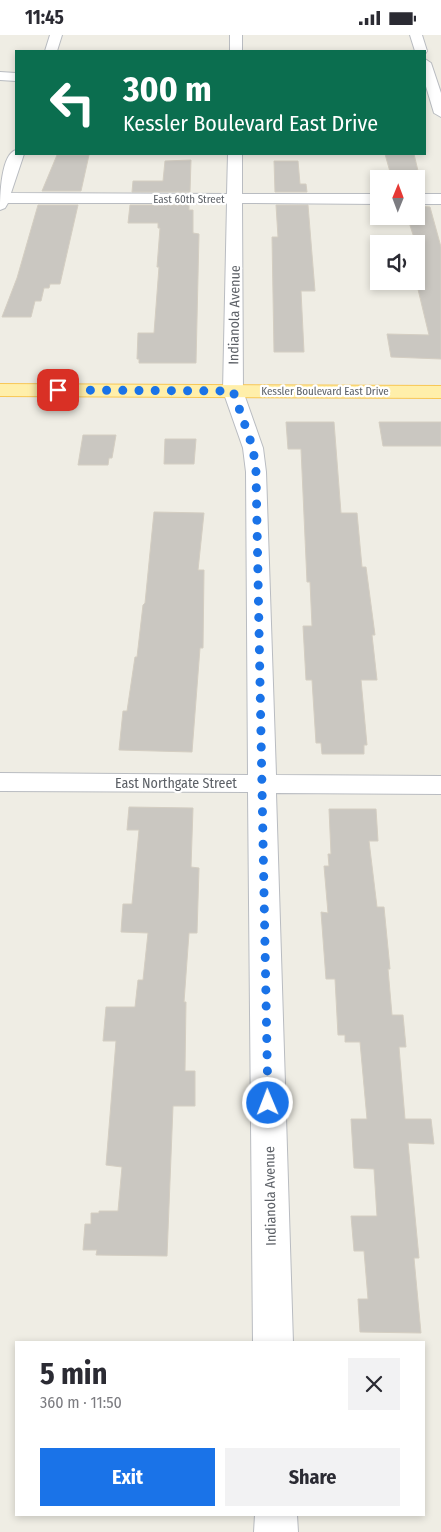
<!DOCTYPE html>
<meta charset="utf-8">
<style>
body{margin:0;font-family:"Fira Sans Condensed",sans-serif;background:#f2f2f3;color:#2b2b33;height:100vh;display:flex;flex-direction:column;font-size:19px;white-space:nowrap}
*{box-sizing:border-box;margin:0}
p{font-size:16px;color:#7c7c81}
.icon{flex:none;width:28px;height:28px;fill:none;stroke:currentColor;stroke-width:2;stroke-linecap:round;stroke-linejoin:round}
.map{position:relative;flex:1;overflow:hidden}
.sheet{position:absolute;left:15px;top:1306px;width:410px;height:175px;display:flex;flex-direction:column;background:#fff;border-radius:0px;box-shadow:0 2px 8px #0003}
.sheet>*{flex:none}
.banner{position:absolute;left:15px;top:15px;width:411px;height:105px;border-radius:0px;box-shadow:0 2px 8px #0003;background:#0b6e4f;color:#fff;overflow:hidden}
.needle{width:32px;rotate:1deg}
.fabs{position:absolute;left:370px;top:135px;display:grid;gap:10px}
.fabs a{display:grid;place-items:center;width:55px;height:55px;border-radius:0px;background:#fff;box-shadow:0 2px 8px #0003;font-size:25px}
.pin{position:absolute;display:grid;place-items:center;width:42px;height:42px;color:#fff;margin:-21px;border-radius:10px;box-shadow:0 2px 8px #0006}
.me{position:absolute;width:55px;margin:-28px;rotate:359deg;stroke-linejoin:round;filter:drop-shadow(0 0 4px #0008)}
.turn{display:flex;align-items:center;gap:18px;height:105px;padding:0 25px;font-size:22px}
.turn .icon{width:65px;height:65px;stroke-width:2.5}
.turn b{display:block;font-size:35px;line-height:42px}
.round{display:grid;place-items:center;flex:none;width:52px;height:52px;border-radius:0px;background:#f2f2f3}
.headline{display:flex;align-items:center;justify-content:space-between;height:85px;padding:0 25px}
h1{font-size:30px;font-weight:700;line-height:38px}
.cta{display:flex;gap:10px;margin-top:auto;padding:10px 25px}
.cta a{flex:1;height:58px;border-radius:0px;background:#1a73e8;color:#fff;font-size:20px;font-weight:700;line-height:58px;text-align:center}
.cta a+a{background:#f2f2f3;color:#2b2b33}
.status{display:flex;justify-content:space-between;align-items:center;height:35px;padding:0 25px;background:#fff;direction:ltr}
.status svg{height:14px;fill:currentColor}
.map>svg:first-child{display:block}
.building{fill:#cac7c1;stroke:#d4cec2}
.lines{fill:none;stroke-linecap:round;stroke-linejoin:round}
.minor-casing{stroke:#b9bcc1;stroke-width:2}
.major-casing{stroke:#f8c755;stroke-width:2}
.minor{fill:#fff;fill-rule:evenodd}
.major{fill:#ffefaa;fill-rule:evenodd}
.route{stroke:#1a73e8;stroke-width:9;stroke-dasharray:0 16.2}
.labels{text-anchor:middle;stroke-width:4.5;stroke-linejoin:round;paint-order:stroke}
.far-street-label{font-size:11px;fill:#5c6066;stroke:#fff}
.street-label{font-size:14px;fill:#5c6066;stroke:#fff}
</style>
<div class="status"><b>11:45</b><svg viewBox="0 0 49 12"><path d="M0 12V9h3v3zM5 12V6h3v6zM10 12V3h3v9zM15 12V0h3v12zM26 1h20v11H26zM47 4h2v5h-2z"/></svg></div>
<div class="map">
<svg width="441" height="1497" viewBox="0 0 441 1497">
<rect width="100%" height="100%" fill="#efede4"/>
<path class="building" d="M385 119H414L423 157H416V144H392Z
M57 120H89L81 156H42Z
M165 126 191 125 190 157H132L133 146H163Z
M274 126H298L300 149H306L307 157H275Z
M38 170H78L60 249H50L49 253H44L41 266H35L31 282H2L17 243Z
M130 170H189V175H193V198L199 199 196 328H139V324H137L138 298H154L159 232H157L160 193H158V188H128Z
M276 170H308L315 256H301L304 317H274L272 202H278Z
M416 171 430 172 441 212V324L391 322 387 299 429 300 416 246V243L422 244 416 209 407 181H416Z
M286 387H334L341 478H357L362 532H366L375 600H372L377 645H361L367 710H364V719H322L321 708H316L312 645H306L303 591H312L310 547H307L301 414H288Z
M379 387H441V411H383Z
M83 400H116L112 423H109L108 430H78Z
M165 404H196L194 429H164Z
M154 477 204 478 198 535H204L203 613H200L192 717 119 715 123 676H127L135 622H137L143 570 145 568Z
M129 772 193 773 191 832 199 833 197 898H189L184 967H186L185 1036H195V1071H173L167 1221 96 1220 97 1215H83L85 1189H91V1178H99V1176H118L122 1132 106 1130 116 1006H103L106 972H135L138 945H143L148 898 121 897 123 869H132L139 795H127Z
M329 774H376L378 806H369L377 872H384L390 934H388L392 980H403L406 1012H399L405 1084H431L434 1109 408 1108 419 1223H414L421 1298 360 1297 358 1264H368L364 1216H354L351 1181H377L374 1134 354 1133 351 1084H367L360 1007H345V1000H338L335 944H326L321 877 328 878 324 831H329L328 819H331Z"/>
<g class="lines">
<g class="minor-casing">
<path id="minor" d="M50 0H62L57 16H45Z
M230 0H242V16H230Z
M410 0H422L427 16 425 19V16H415Z
M425 24 431 28 441 58V82L434 78 425 48Z
M0 37 16 38V46L0 45Z
M16 115V119H24L11 158 227 159 228 119H242V159H379V169L242 168 243 356 263 413 266 437 276 740 441 741V759L276 758 293 1308H253L248 757 0 756V738L248 740 246 437 243 413 223 356 227 168H8L5 173 0 175C0 161 1 119 16 115Z
M416 159H441V169H416Z
M255 1480H297L298 1497H254Z"/>
</g>
<g class="major-casing">
<path id="major" d="M0 349 441 351V363L0 361Z"/>
</g>
<use href="#minor" class="minor"/>
<use href="#major" class="major"/>
</g>
<g class="lines">
<path class="route" d="M58 355 233 356 253 413 256 437 268 1068"/>
</g>
<g class="labels">
<g class="far-street-label">
<text x="189" y="168">East 60th Street</text>
<text x="325" y="360">Kessler Boulevard East Drive</text>
</g>
<g class="street-label">
<text transform="translate(234 280) rotate(-89)" y="5">Indianola Avenue</text>
<text x="176" y="753">East Northgate Street</text>
<text transform="translate(270 1161) rotate(-91)" y="5">Indianola Avenue</text>
</g>
</g>
</svg>
<div class="fabs">
<a><svg class="needle" viewBox="-14 -14 28 28"><path d="M0-13l5 13h-10z" fill="#e53935"/><path d="M0 13l5-13h-10z" fill="#7c7c81"/></svg></a>
<a><svg class="icon" aria-label="sound" viewBox="0 0 24 24"><path d="M4 9h4l5-4v14l-5-4H4zM17 9q2 3 0 6"/></svg></a>
</div>
<div class="pin" style="left:58px;top:355px;background:#d93025"><svg class="icon" aria-label="arrive" viewBox="0 0 24 24"><path d="M6 21V4h12l-3 4 3 4H6"/></svg></div>
<svg class="me" style="left:268px;top:1068px" viewBox="-20 -20 40 40"><circle r="17" fill="#1a73e8" stroke="#fff" stroke-width="3"/><path d="M0-11L8 9 0 5-8 9z" fill="#fff"/></svg>
<div class="banner">
<div class="turn"><svg class="icon" aria-label="left" viewBox="0 0 24 24"><path d="M17 20v-9H6M10 6l-5 5 5 5"/></svg><div><b>300 m</b>Kessler Boulevard East Drive</div></div>
</div>
<section class="sheet">
<div class="headline"><div><h1>5 min</h1><p>360 m · 11:50</p></div><a class="round"><svg class="icon" aria-label="close" viewBox="0 0 24 24"><path d="M6 6l12 12M18 6L6 18"/></svg></a></div>
<div class="cta"><a>Exit</a><a>Share</a></div>
</section>
</div>
